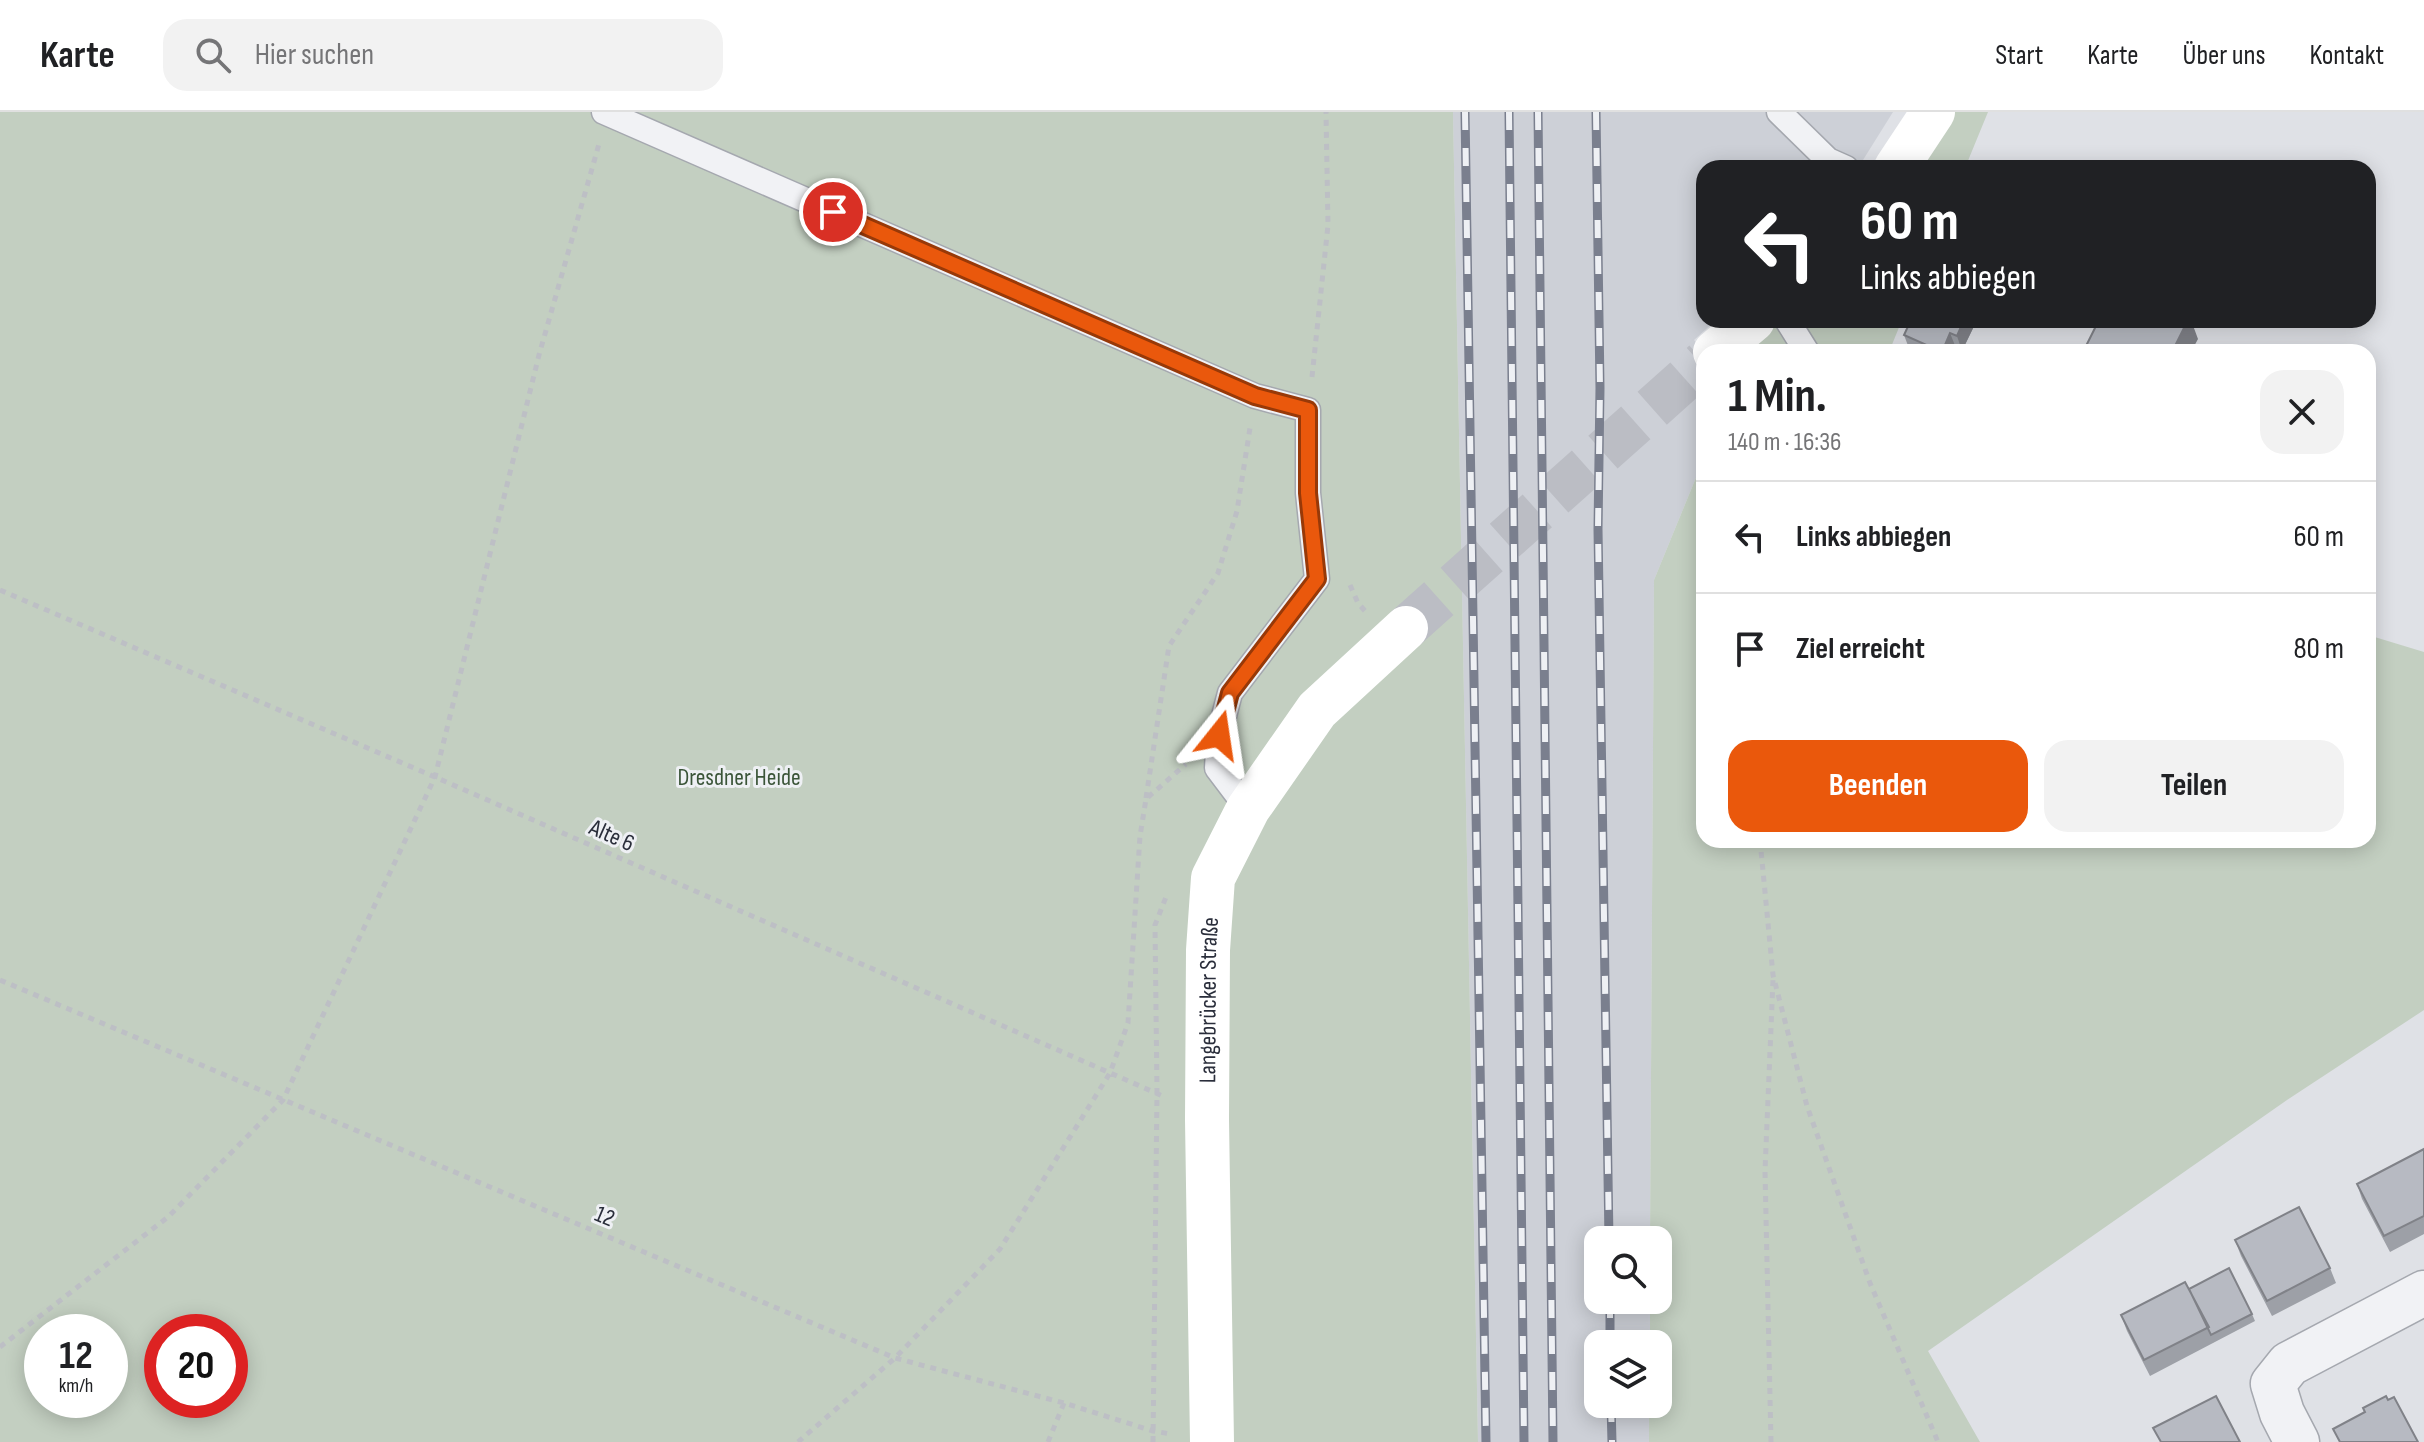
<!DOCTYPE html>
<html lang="de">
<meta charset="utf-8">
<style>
body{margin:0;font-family:"Sofia Sans Condensed",sans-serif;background:#f2f2f2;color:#202124;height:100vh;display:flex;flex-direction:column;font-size:30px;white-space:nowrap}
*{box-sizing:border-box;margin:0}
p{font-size:26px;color:#757577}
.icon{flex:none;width:44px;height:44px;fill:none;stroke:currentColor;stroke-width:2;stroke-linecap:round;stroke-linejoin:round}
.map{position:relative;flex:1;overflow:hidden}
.sheet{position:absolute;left:1696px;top:232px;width:680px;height:504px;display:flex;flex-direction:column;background:#fff;border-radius:24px;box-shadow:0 4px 20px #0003}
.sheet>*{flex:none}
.banner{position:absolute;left:1696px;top:48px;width:680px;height:168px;border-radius:24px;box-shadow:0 4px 20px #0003;background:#202124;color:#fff;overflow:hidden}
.buttons{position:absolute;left:1584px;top:1114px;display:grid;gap:16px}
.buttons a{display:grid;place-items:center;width:88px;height:88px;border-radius:16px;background:#fff;box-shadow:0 4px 20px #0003;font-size:40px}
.speed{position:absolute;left:24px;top:1202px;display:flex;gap:16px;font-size:40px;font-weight:700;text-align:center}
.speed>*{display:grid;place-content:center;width:104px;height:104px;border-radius:50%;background:#fff;box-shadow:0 4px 20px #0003;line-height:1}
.speed small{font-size:20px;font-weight:400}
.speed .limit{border:12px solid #d22;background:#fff;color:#111}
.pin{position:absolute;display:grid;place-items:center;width:68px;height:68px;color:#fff;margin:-34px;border:4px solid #fff;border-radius:50%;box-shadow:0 2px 8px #0007}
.me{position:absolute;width:88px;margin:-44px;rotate:15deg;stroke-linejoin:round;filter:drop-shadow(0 0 6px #0008)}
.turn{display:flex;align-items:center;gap:28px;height:168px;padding:0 32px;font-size:36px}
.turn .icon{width:104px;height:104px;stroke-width:2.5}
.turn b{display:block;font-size:56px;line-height:68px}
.round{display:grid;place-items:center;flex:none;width:84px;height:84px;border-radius:24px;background:#f2f2f2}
.headline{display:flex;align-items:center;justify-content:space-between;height:136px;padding:0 32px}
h1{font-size:48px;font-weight:700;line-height:60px}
.button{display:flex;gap:16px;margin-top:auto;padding:16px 32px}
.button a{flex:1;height:92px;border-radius:24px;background:#ea580c;color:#fff;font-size:32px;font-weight:700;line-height:92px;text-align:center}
.button a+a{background:#f2f2f2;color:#202124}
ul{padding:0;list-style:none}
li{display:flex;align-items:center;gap:24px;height:112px;padding:0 32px;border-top:2px solid #e0e0e0}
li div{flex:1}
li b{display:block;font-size:30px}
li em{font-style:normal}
header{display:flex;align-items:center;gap:48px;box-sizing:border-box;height:112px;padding:0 40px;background:#fff;border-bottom:2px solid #e0e0e0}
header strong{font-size:38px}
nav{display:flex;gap:44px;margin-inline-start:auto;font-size:28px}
.search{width:560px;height:72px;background:#f2f2f2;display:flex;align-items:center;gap:20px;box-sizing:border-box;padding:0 28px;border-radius:24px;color:#757577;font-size:30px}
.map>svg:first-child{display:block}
.built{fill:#cdd0d7}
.green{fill:#c3cfc1;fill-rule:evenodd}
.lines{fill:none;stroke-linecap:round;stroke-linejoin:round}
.secondary-tunnel{stroke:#bbbdc4;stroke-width:44;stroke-dasharray:44 22;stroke-linecap:butt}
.service-casing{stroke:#a5a8af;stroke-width:27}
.minor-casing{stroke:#a5a8af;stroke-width:47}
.path{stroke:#bdbfc5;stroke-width:5;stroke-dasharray:6 6;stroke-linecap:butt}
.service{stroke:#f1f2f5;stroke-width:24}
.minor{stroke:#f1f2f5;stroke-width:44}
.secondary{stroke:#fff;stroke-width:44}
.rail-casing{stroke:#7a7f8e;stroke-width:9}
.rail{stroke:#eef0f4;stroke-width:6;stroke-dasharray:18;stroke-linecap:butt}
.wall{fill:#9da0a7}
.shaded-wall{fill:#808288}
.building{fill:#b7bac2;stroke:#808288;stroke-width:2}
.route-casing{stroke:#983908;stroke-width:20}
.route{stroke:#ea580c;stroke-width:14}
.labels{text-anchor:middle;stroke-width:6;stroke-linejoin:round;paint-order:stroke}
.park-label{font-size:24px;fill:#3b5539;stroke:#eef0f4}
.street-label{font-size:24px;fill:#2a2e3b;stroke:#eef0f4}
</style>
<header>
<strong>Karte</strong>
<div class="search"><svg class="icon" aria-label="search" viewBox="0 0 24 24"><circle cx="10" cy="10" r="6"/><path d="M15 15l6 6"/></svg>Hier suchen</div>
<nav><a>Start</a><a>Karte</a><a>Über uns</a><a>Kontakt</a></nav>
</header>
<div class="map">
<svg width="2424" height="1330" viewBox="0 0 2424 1330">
<rect width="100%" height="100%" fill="#dfe1e6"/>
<path class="built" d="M1453 0H1893L1858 56H1704V208H1716L1694 228 1705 240 1704 346 1654 468 1650 1128H1598V1188H1650V1232H1598V1292H1649V1330H1478Z"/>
<path class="green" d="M0 0H1453L1478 1330H0ZM42 1220H110V1288H42ZM162 1220H230V1288H162Z
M1939 0H1988L1965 56H1902Z
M1764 208H1902L1889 240H1727Z
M1704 346V728H2368V523L2424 540V898L2287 988 1928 1239 1980 1330H1649V1292H1658V1232H1650V1188H1658V1128H1650L1654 468Z"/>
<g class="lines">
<path class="secondary-tunnel" d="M1406 516 1704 250"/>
<g class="service-casing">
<path id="service" d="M604 0 1255 284 1308 298V381L1317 467 1230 581 1219 623 1217 656 1248 697
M1779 0 1828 48 1846 56
M1787 208 1807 240"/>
</g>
<g class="minor-casing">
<path id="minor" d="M2297 1330 2282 1301 2273 1272 2289 1252 2424 1181"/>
</g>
<path class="path" d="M1312 265 1328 113 1326 0
M1350 473 1358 491 1365 499
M0 478 435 665 1165 985
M1146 686 1169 534 1218 461 1237 399 1250 316
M1760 728 1773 863 1807 994 1870 1171 1938 1330
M0 868 895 1246 1064 1291 1153 1319 1171 1322
M0 1235 168 1105 283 988 435 665 539 243 599 32
M798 1330 895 1246 1000 1137 1110 961 1128 911 1140 724 1146 687 1186 652
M1048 1330 1064 1291
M1153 1330 1157 980 1155 813 1166 785
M1771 1330 1765 1059 1773 868"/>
<use href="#service" class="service"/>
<use href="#minor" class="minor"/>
<g class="secondary">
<path d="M1896 56 1933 0"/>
<path d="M1715 240 1753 208"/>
<path id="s1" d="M1212 1330 1207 1008 1208 838 1213 766 1248 697 1317 598 1406 516"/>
</g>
<g class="rail-casing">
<path id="rail" d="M1465 0 1486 1330
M1509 0 1524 1330
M1538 0 1553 1330
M1596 0 1600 276 1598 417 1609 1128
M1610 1188V1232
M1611 1292 1612 1330"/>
</g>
<use href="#rail" class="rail"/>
</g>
<path class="wall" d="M1907 208H1977L1962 239 1956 236 1954 240H1913L1910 239 1904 223 1909 213Z
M2424 1037V1122L2390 1140 2362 1087 2357 1072Z
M2235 1128 2330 1156 2336 1171 2272 1204 2241 1144Z
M2189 1177 2252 1202 2255 1209 2150 1264 2127 1219 2121 1203Z"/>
<path class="shaded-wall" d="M1964 208H1977L1962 239 1957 224Z
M2188 208H2191L2198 227 2191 240H2172Z
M1950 221 1956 236 1954 240H1942Z"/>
<path class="building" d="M1911 208H1964L1957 224 1950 221 1942 240 1904 223Z
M2099 208H2188L2172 240H2087L2084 238Z
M2424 1037V1104L2384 1124 2357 1072Z
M2299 1095 2330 1156 2267 1189 2235 1128Z
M2229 1156 2252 1202 2211 1223 2189 1177Z
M2185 1170 2209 1215 2144 1248 2121 1203Z
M2216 1284 2240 1330H2161L2153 1316Z
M2386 1284 2388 1288 2394 1285 2418 1330H2340L2333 1317 2365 1300 2363 1296Z"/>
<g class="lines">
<g class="route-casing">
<path id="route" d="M833 100 1255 284 1308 298V381L1317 467 1230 581 1219 623"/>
</g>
<use href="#route" class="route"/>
</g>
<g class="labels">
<g class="park-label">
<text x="739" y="673">Dresdner Heide</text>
</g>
<g class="street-label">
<text transform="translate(612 723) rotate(24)" y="8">Alte 6</text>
<text dy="8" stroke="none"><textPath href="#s1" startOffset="442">Langebrücker Straße</textPath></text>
<text transform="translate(605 1104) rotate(23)" y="8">12</text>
</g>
</g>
</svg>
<div class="buttons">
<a><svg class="icon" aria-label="search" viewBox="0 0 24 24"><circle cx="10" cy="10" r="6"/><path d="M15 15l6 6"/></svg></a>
<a><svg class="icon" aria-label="layers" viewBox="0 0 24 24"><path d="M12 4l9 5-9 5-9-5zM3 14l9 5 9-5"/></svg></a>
</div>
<div class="speed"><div>12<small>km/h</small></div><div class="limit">20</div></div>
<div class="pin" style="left:833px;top:100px;background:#d93025"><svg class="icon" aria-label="arrive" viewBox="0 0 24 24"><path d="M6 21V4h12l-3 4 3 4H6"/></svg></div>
<svg class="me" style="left:1219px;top:623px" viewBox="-20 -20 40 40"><path d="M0-17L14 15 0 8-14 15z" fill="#ea580c" stroke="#fff" stroke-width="4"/></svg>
<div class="banner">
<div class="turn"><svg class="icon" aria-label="left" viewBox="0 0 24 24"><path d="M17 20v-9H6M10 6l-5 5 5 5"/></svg><div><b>60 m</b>Links abbiegen</div></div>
</div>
<section class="sheet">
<div class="headline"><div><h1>1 Min.</h1><p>140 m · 16:36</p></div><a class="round"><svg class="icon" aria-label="close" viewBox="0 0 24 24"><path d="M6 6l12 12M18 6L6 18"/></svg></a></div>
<ul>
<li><svg class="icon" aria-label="left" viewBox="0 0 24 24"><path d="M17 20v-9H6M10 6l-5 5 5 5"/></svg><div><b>Links abbiegen</b></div><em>60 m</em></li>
<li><svg class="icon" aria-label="arrive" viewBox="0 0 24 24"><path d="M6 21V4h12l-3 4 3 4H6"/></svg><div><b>Ziel erreicht</b></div><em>80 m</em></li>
</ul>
<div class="button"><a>Beenden</a><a>Teilen</a></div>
</section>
</div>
